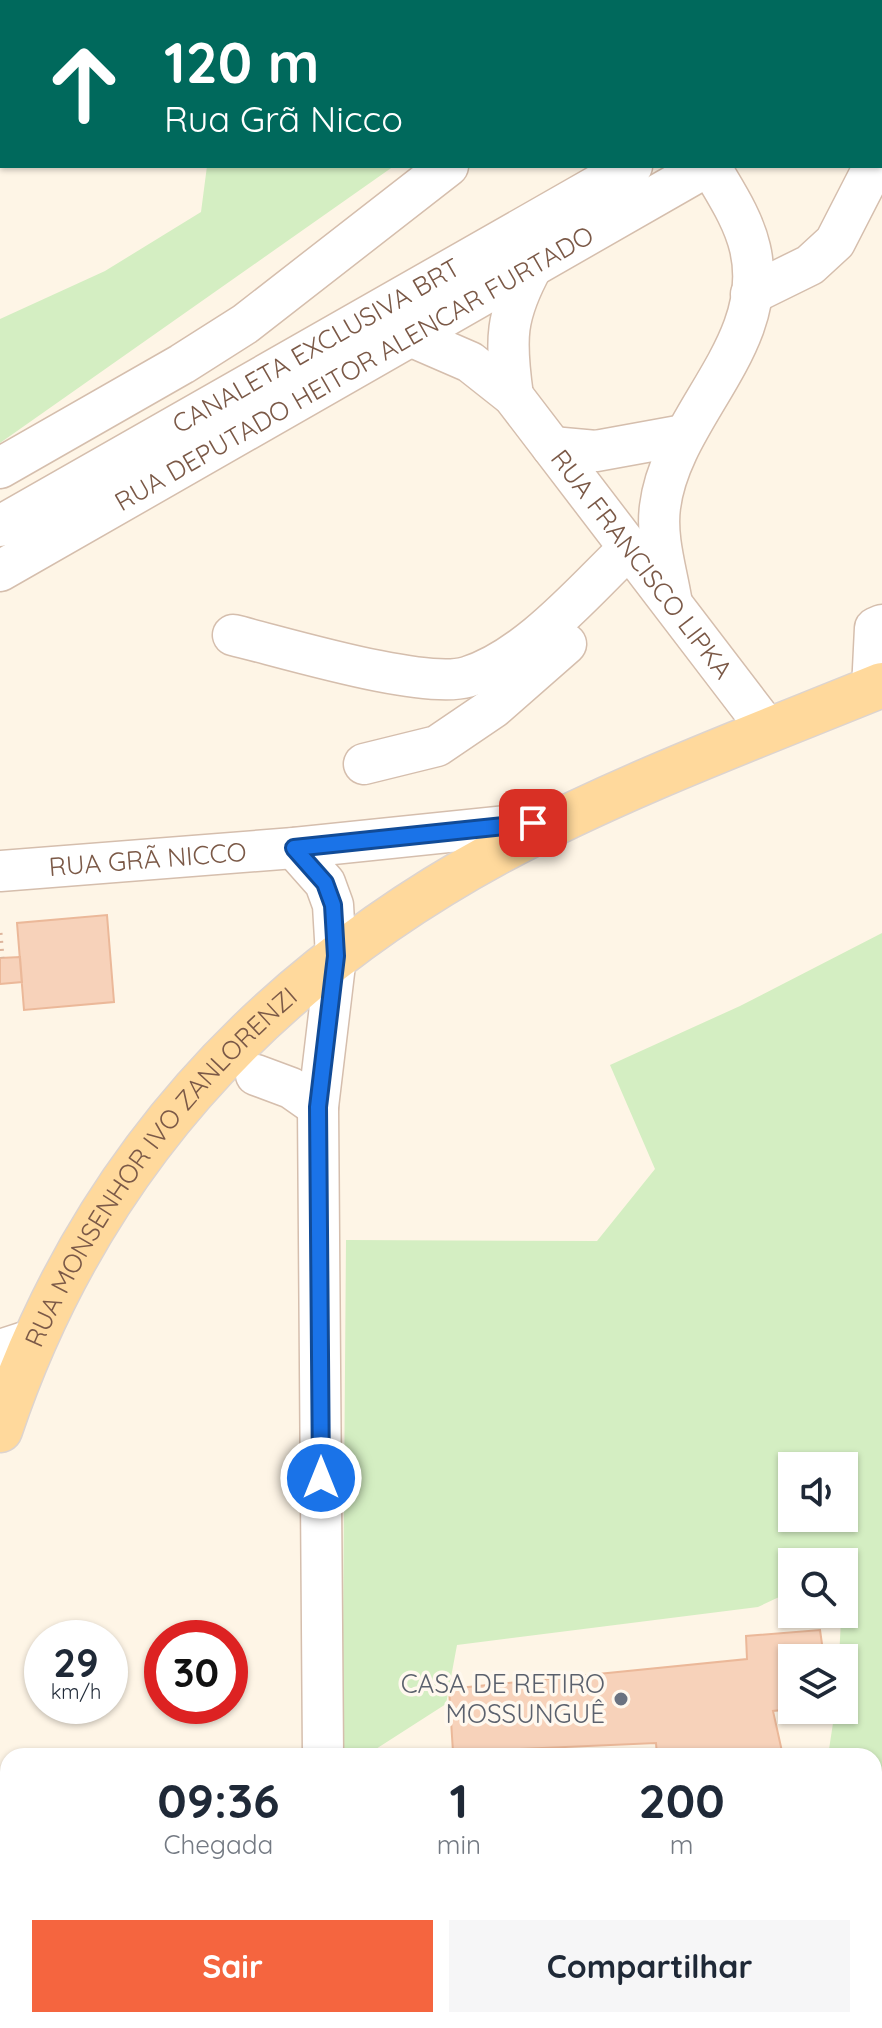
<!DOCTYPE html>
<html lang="pt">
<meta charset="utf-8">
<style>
body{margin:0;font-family:Quicksand,sans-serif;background:#f6f6f7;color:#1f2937;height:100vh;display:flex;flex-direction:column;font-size:30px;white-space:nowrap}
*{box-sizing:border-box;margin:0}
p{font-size:26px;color:#747a83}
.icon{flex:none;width:44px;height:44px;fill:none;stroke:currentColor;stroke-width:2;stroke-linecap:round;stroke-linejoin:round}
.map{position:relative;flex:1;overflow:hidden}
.panel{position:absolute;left:0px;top:1748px;width:882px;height:280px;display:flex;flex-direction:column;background:#fff;border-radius:24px 24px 0 0;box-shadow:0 2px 6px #0004}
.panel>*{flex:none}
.hud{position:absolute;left:0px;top:0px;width:882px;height:168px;box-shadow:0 2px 6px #0004;background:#00695c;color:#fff;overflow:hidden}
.fabs{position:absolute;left:778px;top:1452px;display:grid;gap:16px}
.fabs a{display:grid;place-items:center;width:80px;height:80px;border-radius:0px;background:#fff;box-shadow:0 2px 6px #0004;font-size:40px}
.speed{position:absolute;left:24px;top:1620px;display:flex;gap:16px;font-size:40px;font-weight:700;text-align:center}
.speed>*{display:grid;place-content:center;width:104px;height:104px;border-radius:50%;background:#fff;box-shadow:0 2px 6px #0004;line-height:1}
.speed small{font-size:20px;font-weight:400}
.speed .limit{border:12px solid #d22;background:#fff;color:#111}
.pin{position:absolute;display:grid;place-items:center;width:68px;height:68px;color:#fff;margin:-34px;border-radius:16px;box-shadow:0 4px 12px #0006}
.me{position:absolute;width:88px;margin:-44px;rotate:0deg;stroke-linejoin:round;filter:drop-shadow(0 0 6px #0008)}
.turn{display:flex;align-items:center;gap:28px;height:168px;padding:0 32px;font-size:36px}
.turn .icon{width:104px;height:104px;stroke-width:2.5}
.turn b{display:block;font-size:56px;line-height:68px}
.eta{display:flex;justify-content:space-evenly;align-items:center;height:136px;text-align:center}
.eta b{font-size:48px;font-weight:700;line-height:56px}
.cta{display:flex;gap:16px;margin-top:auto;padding:16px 32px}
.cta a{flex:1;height:92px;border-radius:0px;background:#f5653f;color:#fff;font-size:32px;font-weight:700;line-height:92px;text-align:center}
.cta a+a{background:#f6f6f7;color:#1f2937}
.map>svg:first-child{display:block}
.green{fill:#d4eec2;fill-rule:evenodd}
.building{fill:#f7d2ba;stroke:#ebb899;stroke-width:2}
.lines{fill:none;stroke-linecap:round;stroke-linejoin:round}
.minor-casing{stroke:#d5bead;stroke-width:43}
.major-casing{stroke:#ddd4cf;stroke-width:47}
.path{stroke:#ddb59d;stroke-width:5;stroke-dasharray:2 6;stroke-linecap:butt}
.minor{stroke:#fff;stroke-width:40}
.major{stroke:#ffd99c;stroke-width:44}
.route-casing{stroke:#114b97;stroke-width:20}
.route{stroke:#1a73e8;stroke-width:14}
.worship-dot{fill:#6b7280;stroke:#fff8ee;stroke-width:3}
.labels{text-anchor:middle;stroke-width:7;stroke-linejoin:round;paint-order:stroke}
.street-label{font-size:26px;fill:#7b5947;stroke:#fff8ee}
.worship-label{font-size:26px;fill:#5b616d;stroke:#fff8ee;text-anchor:end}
</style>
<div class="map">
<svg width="882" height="2028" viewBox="0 0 882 2028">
<rect width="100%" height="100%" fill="#fef5e6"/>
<path class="green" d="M207 166H394L0 443V319L105 271 201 212Z
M882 933V1991L874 1978V1756H828L835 1710H844V1658H839L844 1562H792V1591L758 1607 457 1645 446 1704 365 1756H342L346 1240 597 1241 655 1169 610 1065 740 1006ZM792 1466H844V1518H792Z"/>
<path class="building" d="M107 915 114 1002 24 1010 17 923Z
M20 957 22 982 0 984V958Z
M820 1630 824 1658H792V1709L773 1711 783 1756H657L656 1743 453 1752 449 1689 747 1659 746 1636Z"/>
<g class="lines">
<g class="minor-casing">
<g id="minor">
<path d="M610 0 611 2"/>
<path d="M734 2 738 0"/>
<path d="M880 25 882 24"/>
<path d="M880 68 882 67"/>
<path d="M751 294 810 265 835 242 874 166"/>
<path id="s1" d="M410 336 470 362 513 396 769 731"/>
<path d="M513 396C505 339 505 316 533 265"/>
<path d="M552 447 596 451 684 435"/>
<path d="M0 468 182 364 245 324 448 166"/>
<path id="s2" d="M0 526 632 166"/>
<path id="s3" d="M0 571 708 166"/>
<path d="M671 598C666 569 656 537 660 507 671 416 773 345 750 248 743 218 725 192 710 166"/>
<path d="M233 635C283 647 423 690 467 677 528 658 584 591 629 548"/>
<path d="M872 689 875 628 882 625"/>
<path d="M364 764 437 746 493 708 566 644"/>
<path d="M294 848 325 883 333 905 336 956 318 1107 323 1756"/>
<path id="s4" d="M0 871 294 848 555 821"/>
<path d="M256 1075 291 1088 318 1107"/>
<path d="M0 1350 34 1339"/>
<path d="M257 2028 277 2020"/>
</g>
</g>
<g class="major-casing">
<g id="major">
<path id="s5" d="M0 1430C87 1171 260 981 500 851 622 786 754 737 882 685"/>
</g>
</g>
<path class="path" d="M0 933 2 958"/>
<use href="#minor" class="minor"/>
<use href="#major" class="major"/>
</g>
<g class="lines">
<g class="route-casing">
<path id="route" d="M321 1478 318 1107 336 956 333 905 325 883 294 848 533 823"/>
</g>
<use href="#route" class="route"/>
</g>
<circle class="worship-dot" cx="621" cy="1699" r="8"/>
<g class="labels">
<g class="street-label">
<text dy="9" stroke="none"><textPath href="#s2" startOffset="364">CANALETA EXCLUSIVA BRT</textPath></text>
<text dy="9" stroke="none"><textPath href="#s3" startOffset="408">RUA DEPUTADO HEITOR ALENCAR FURTADO</textPath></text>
<text dy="9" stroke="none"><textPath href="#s1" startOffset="332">RUA FRANCISCO LIPKA</textPath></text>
<text dy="9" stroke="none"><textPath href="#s4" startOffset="148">RUA GRÃ NICCO</textPath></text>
<text dy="9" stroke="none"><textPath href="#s5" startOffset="312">RUA MONSENHOR IVO ZANLORENZI</textPath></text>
</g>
<g class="worship-label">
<text x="605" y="1693">CASA DE RETIRO<tspan x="605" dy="30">MOSSUNGUÊ</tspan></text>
</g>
</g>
</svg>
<div class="fabs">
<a><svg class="icon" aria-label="sound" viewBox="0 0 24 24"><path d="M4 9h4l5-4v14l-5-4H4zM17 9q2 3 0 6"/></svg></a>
<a><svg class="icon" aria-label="search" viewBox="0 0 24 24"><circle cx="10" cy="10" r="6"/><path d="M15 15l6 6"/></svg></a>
<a><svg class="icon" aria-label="layers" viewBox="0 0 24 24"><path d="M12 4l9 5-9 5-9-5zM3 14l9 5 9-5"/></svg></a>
</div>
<div class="speed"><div>29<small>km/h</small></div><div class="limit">30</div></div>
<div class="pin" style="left:533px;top:823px;background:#d93025"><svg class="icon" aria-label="arrive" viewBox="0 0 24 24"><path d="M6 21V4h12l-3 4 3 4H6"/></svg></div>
<svg class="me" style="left:321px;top:1478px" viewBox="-20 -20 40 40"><circle r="17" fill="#1a73e8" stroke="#fff" stroke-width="3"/><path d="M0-11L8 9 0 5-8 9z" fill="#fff"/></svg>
<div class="hud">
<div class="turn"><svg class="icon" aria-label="ahead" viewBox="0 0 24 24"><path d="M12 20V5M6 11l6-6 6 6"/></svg><div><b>120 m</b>Rua Grã Nicco</div></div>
</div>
<section class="panel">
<div class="eta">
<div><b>09:36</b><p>Chegada</p></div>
<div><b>1</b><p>min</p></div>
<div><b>200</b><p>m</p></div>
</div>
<div class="cta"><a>Sair</a><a>Compartilhar</a></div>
</section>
</div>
